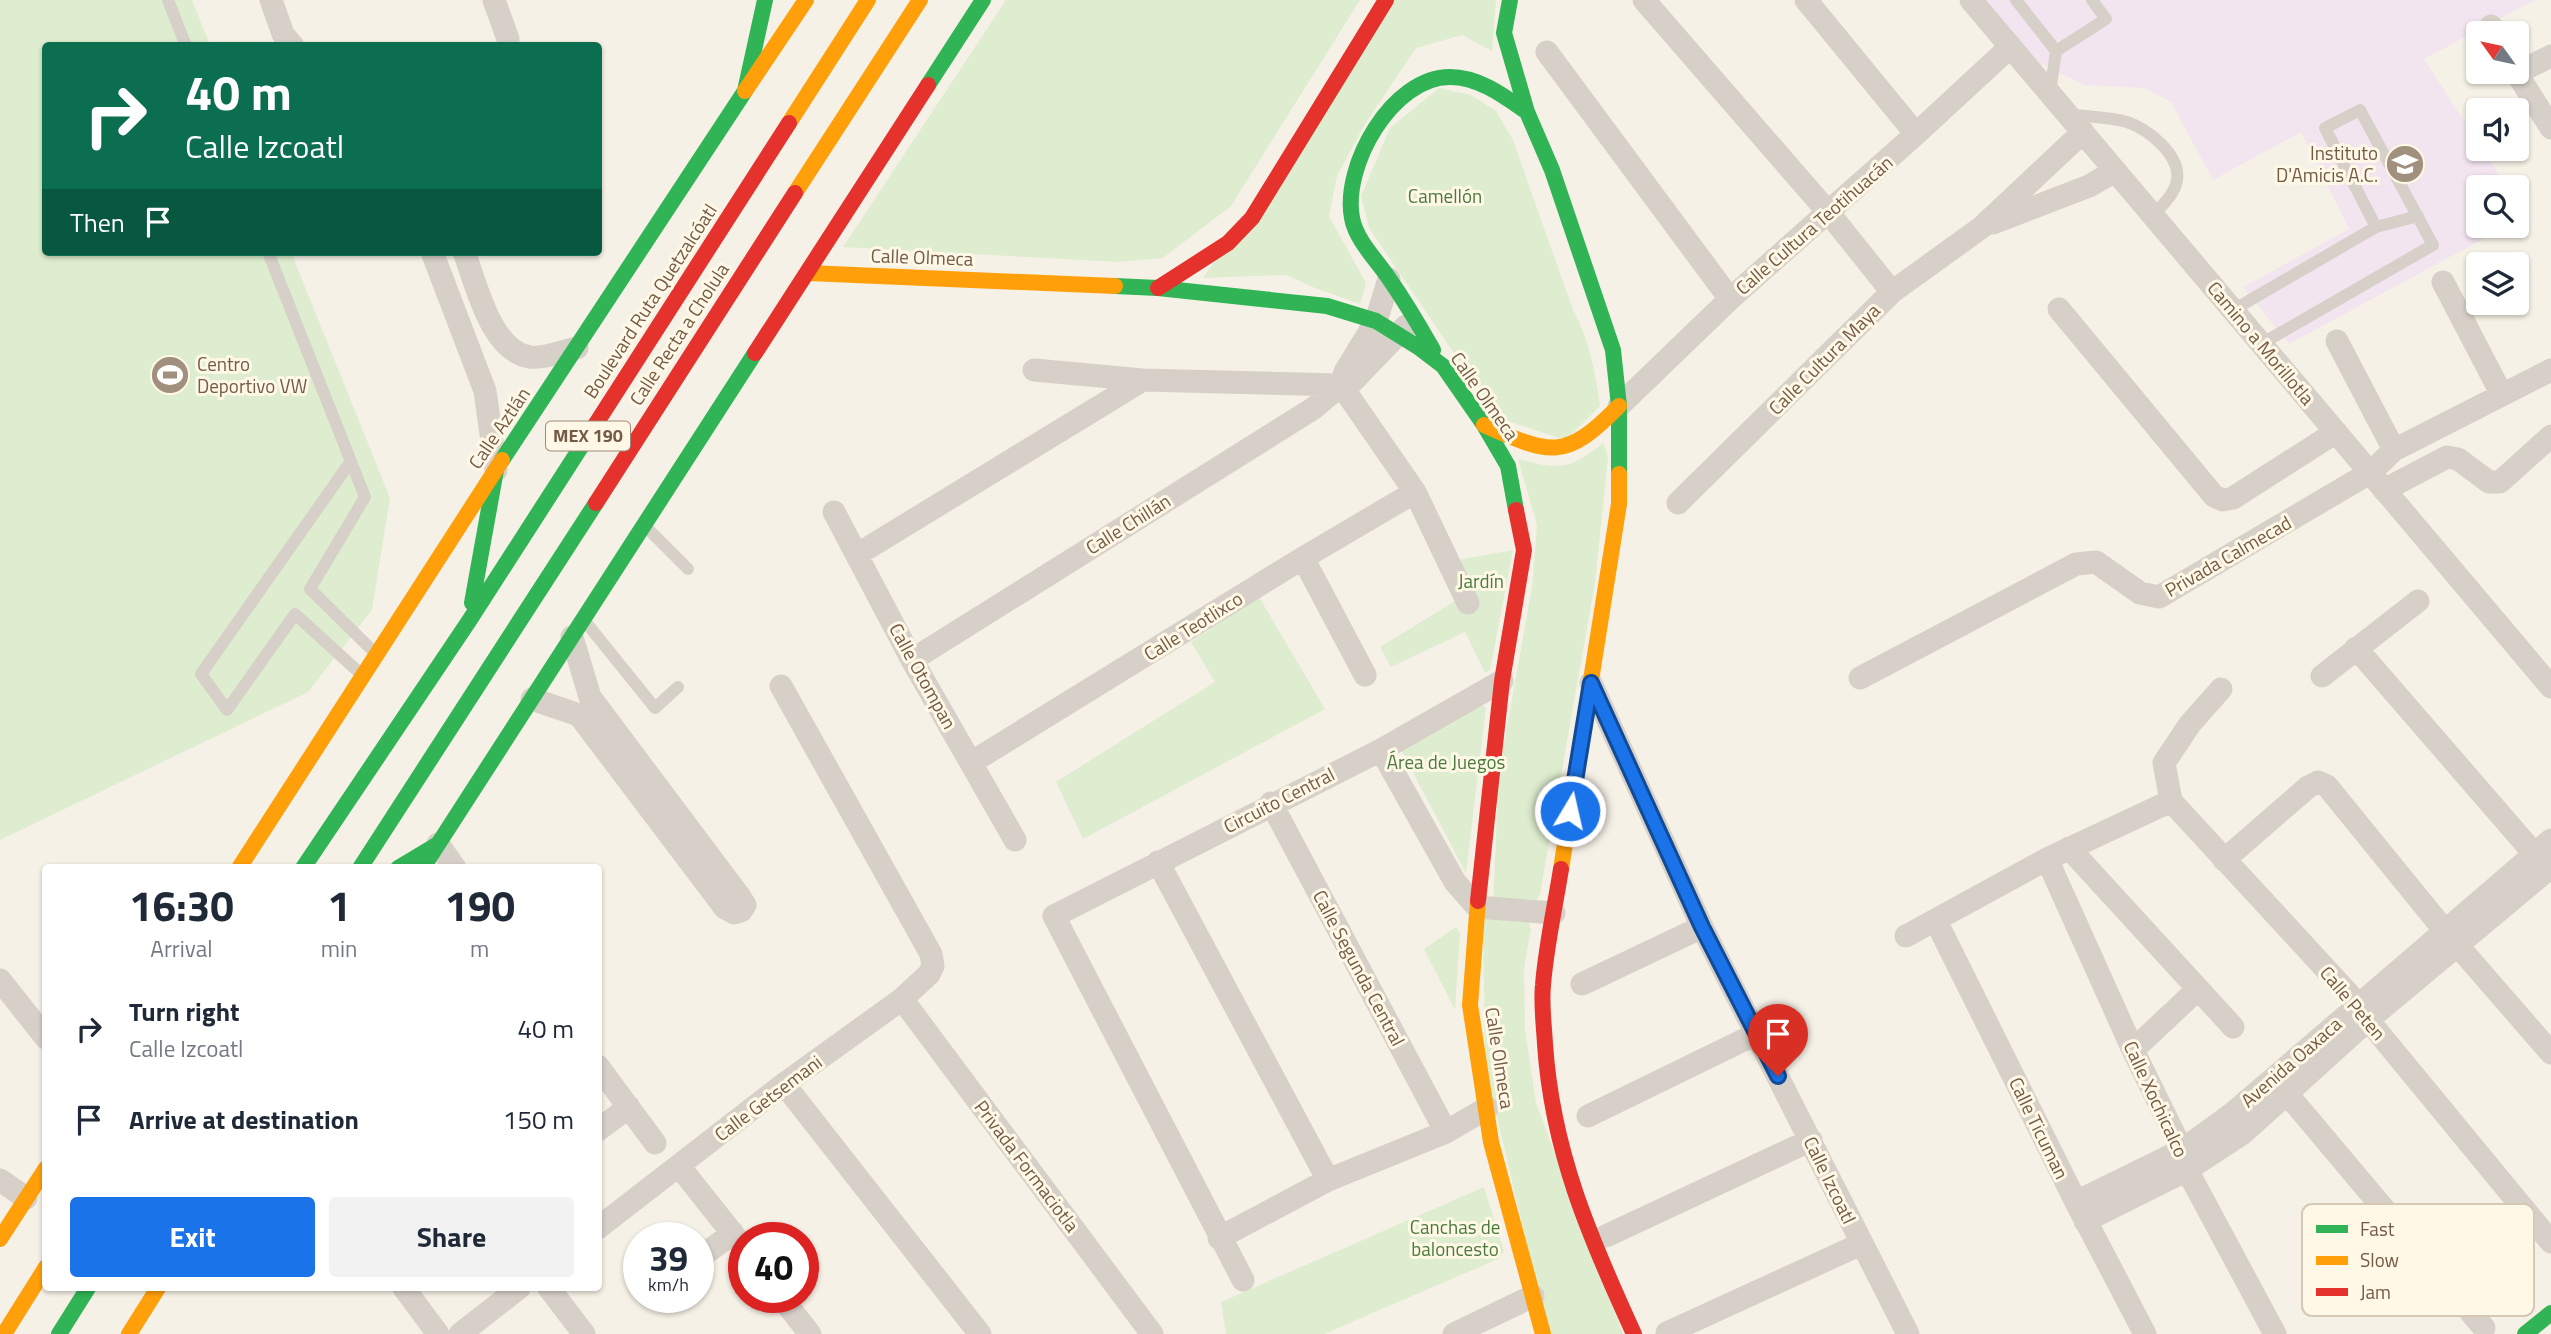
<!DOCTYPE html>
<meta charset="utf-8">
<style>
body{margin:0;font-family:"Titillium Web",sans-serif;background:#f2f2f3;color:#1f2937;height:100vh;display:flex;flex-direction:column;font-size:26px;white-space:nowrap}
*{box-sizing:border-box;margin:0}
p{font-size:23px;color:#747a83}
.icon{flex:none;width:38px;height:38px;fill:none;stroke:currentColor;stroke-width:2;stroke-linecap:round;stroke-linejoin:round}
.map{position:relative;flex:1;overflow:hidden}
.details{position:absolute;left:42px;top:864px;width:560px;height:427px;display:flex;flex-direction:column;background:#fff;border-radius:7px;box-shadow:0 2px 5px #0004}
.details>*{flex:none}
.guide{position:absolute;left:42px;top:42px;width:560px;height:214px;border-radius:7px;box-shadow:0 2px 5px #0004;background:#0b6e4f;color:#fff;overflow:hidden}
.needle{width:46px;rotate:303deg}
.tools{position:absolute;left:2466px;top:21px;display:grid;gap:14px}
.tools a{display:grid;place-items:center;width:63px;height:63px;border-radius:7px;background:#fff;box-shadow:0 2px 5px #0004;font-size:35px}
.speed{position:absolute;left:623px;top:1222px;display:flex;gap:14px;font-size:35px;font-weight:700;text-align:center}
.speed>*{display:grid;place-content:center;width:91px;height:91px;border-radius:50%;background:#fff;box-shadow:0 2px 5px #0004;line-height:1}
.speed small{font-size:18px;font-weight:400}
.speed .limit{border:10px solid #d22;background:#fff;color:#111}
.pin{position:absolute;display:grid;place-items:center;width:60px;height:60px;color:#fff;margin:-72px -30px;border-radius:50% 50% 50% 0;rotate:-45deg;box-shadow:0 0 7px #0007}
.pin .icon{rotate:45deg}
.me{position:absolute;width:77px;margin:-38px;rotate:9deg;stroke-linejoin:round;filter:drop-shadow(0 0 5px #0008)}
.turn{display:flex;align-items:center;gap:24px;height:147px;padding:0 28px;font-size:32px}
.turn .icon{width:91px;height:91px;stroke-width:2.5}
.turn b{display:block;font-size:49px;line-height:60px}
.then{display:flex;align-items:center;height:66px;padding:0 28px;background:#0003;gap:14px;font-size:26px}
.eta{display:flex;justify-content:space-evenly;align-items:center;height:119px;text-align:center}
.eta b{font-size:42px;font-weight:700;line-height:49px}
.primary-button{display:flex;gap:14px;margin-top:auto;padding:14px 28px}
.primary-button a{flex:1;height:80px;border-radius:7px;background:#1a73e8;color:#fff;font-size:28px;font-weight:700;line-height:80px;text-align:center}
.primary-button a+a{background:#f2f2f3;color:#1f2937}
ul{padding:0;list-style:none}
li{display:flex;align-items:center;gap:21px;height:91px;padding:0 28px}
li div{flex:1}
li b{display:block;font-size:26px}
li em{font-style:normal}
.map>svg:first-child{display:block}
.education{fill:#f3e5f0}
.green{fill:#deedcf}
.lines{fill:none;stroke-linecap:round;stroke-linejoin:round}
.lane{stroke:#d7d0c8;stroke-width:12}
.street{stroke:#d7d0c8;stroke-width:23}
.fast{stroke:#30b455;stroke-width:16}
.slow{stroke:#ff9f0a;stroke-width:16}
.jam{stroke:#e5322d;stroke-width:16}
.route-casing{stroke:#114b97;stroke-width:18}
.route{stroke:#1a73e8;stroke-width:12}
.labels{text-anchor:middle;stroke-width:6;stroke-linejoin:round;paint-order:stroke}
.shield{fill:#fff8e6;stroke:#9d8a76;stroke-width:2}
.shield-label{font-size:18px;font-weight:bold;fill:#735b46}
.poi-label{font-size:19px;fill:#735b46;stroke:#fff8e6;text-anchor:end}
.park-label{font-size:19px;fill:#4a7a3e;stroke:#fff8e6}
.street-label{font-size:19px;fill:#735b46;stroke:#fff8e6}
.key{fill:#fff8e6;stroke:#d5c9b6;stroke-width:2}
.key-label{font-size:19px;fill:#735b46}
</style>
<div class="map">
<svg width="2551" height="1334" viewBox="0 0 2551 1334">
<rect width="100%" height="100%" fill="#f6f1e6"/>
<path class="education" d="M1983 0H2535L2424 59 2478 142V149H2482L2507 187H2478V226H2507L2289 344 2243 287 2349 229 2301 132 2213 180 2171 102 2144 88 2084 85 2036 61Z"/>
<path class="green" d="M0 0H192L210 45 46 46V252H291L390 498 372 610 308 692 0 840Z
M1006 0H1360L1231 206 1163 258 1119 262 843 247Z
M1394 0H1496L1492 51 1462 35 1416 48 1365 124 1337 176 1329 216 1366 283 1360 304 1315 288 1286 275 1203 278Z
M1439 88 1471 95 1496 111 1513 140 1573 310C1590 340 1595 372 1600 406L1566 440 1498 418 1369 228 1361 196 1390 128Z
M1603 443 1608 457 1595 583 1540 894 1534 905 1493 903 1499 772 1532 587 1537 525 1518 459C1558 470 1570 470 1603 443Z
M1513 550 1490 670 1485 673 1465 632 1391 667 1380 647 1460 598 1446 562Z
M1259 597 1325 709 1083 839 1056 782 1215 682 1191 642Z
M1482 705 1486 708 1466 873 1400 748Z
M1483 915 1527 917 1531 929 1524 969 1525 1030 1536 1103 1623 1334H1548L1485 1066Z
M1456 927 1460 933 1455 1010 1424 949Z
M1484 1187 1504 1251 1498 1259 1324 1334H1226L1221 1302Z"/>
<g class="lines">
<path class="lane" d="M168 0 186 46
M2016 0 2056 51 2050 93
M2056 51 2106 19 2092 0
M2068 114C2087 117 2109 117 2127 122 2148 129 2181 155 2177 180 2175 194 2162 205 2153 216
M2376 227 2418 216
M268 252 365 497 310 589 375 653
M2233 310 2376 227 2325 128 2360 110 2433 245 2261 344
M351 461 201 674 227 710 295 614 362 675
M645 526 688 569
M584 620 655 708 678 687"/>
<path class="street" d="M271 0 283 34 293 46
M494 0 508 39V46
M1644 0 1828 212 1892 292
M1806 0 1916 134
M1971 0 2551 687
M2491 26 2495 33
M1547 52 1730 299
M2516 72 2551 128
M2517 73 2551 56
M1993 223 2089 186 2115 171
M432 252 485 391 496 470
M464 252C476 283 491 352 530 357 544 359 563 351 577 348
M2443 282 2502 395
M2059 309 2214 496 2223 500 2233 498 2336 432
M2337 341 2394 450
M1034 370 1143 380 1341 385
M1342 382 1345 372 1376 321 1389 279
M1341 385 1415 492 1468 603
M1619 406 1730 299 1916 134 2010 47
M2384 490 2447 457 2458 459 2489 482H2500L2551 436
M1678 503 1892 292 1982 227 2083 132
M834 512 912 660 1015 840
M858 554 1143 380
M1303 558 1365 675
M2356 648 2544 865
M912 660 1314 408 1341 385 1352 382 1406 326
M2322 676 2418 601
M1860 678 2076 564 2096 562 2140 593 2159 597 2371 472 2394 450 2551 370
M1591 683 1702 927 1908 1334
M2221 689 2190 724 2164 763 2171 801 2358 1004 2368 1020 2551 1242
M532 699 579 715 725 908 734 913 741 911 745 905 740 897 590 697 572 637
M1381 750 1455 882 1477 907 1554 913
M972 762 1303 558 1415 492
M1271 803 1446 1132
M438 844 455 868
M2069 848 2233 1027
M2047 859 2133 1050 2182 1150 2187 1170 2275 1334
M2224 860 2308 787 2318 782 2327 786 2445 931 2551 1053
M1158 862 1328 1180
M1936 921 2076 1202 2145 1334
M1906 936 2047 859 2171 801
M0 980 46 1038
M1582 984 1702 927
M902 999 1152 1334
M2133 1050 2198 989
M598 1066 655 1143
M784 1084 980 1334
M2288 1095 2484 1328
M1588 1116 1756 1034
M598 1130 629 1107
M679 1166 744 1248
M0 1180 26 1198
M2076 1202 2182 1150 2233 1113 2551 840
M2085 1221 2187 1170 2242 1134 2368 1020 2551 867
M598 1228 784 1084 902 999 929 974 933 966 931 954 781 686
M1606 1236 1811 1140
M1219 1238 1328 1180 1446 1132 1487 1108
M698 1259 733 1233
M1243 1280 1054 916 1381 750 1502 681
M404 1288 438 1334
M549 1288 584 1334
M781 1297 810 1334
M1667 1333 1861 1244
M460 1334 519 1288
M1454 1334 1533 1296"/>
<path class="fast" d="M1510 0 1504 33 1527 112 1552 170 1613 350 1619 406V474
M928 85 983 0
M1115 286 1158 288 1327 306 1376 321 1418 347 1443 366 1484 425 1508 466 1516 510
M1433 350C1419 325 1404 300 1388 277 1375 258 1356 240 1352 218 1342 166 1392 77 1450 77 1479 77 1504 96 1527 112
M502 460 745 91 765 0
M472 603 496 470
M424 866 755 353
M303 868 469 621 590 433
M360 868 596 503
M398 868 438 844
M59 1334 88 1288
M2525 1334 2551 1313"/>
<path class="slow" d="M745 91 806 0
M789 123 868 0
M795 193 920 0
M808 273 1115 286
M1484 425C1551 455 1565 461 1619 406
M239 868 502 460
M1561 869 1619 504V474
M1478 901 1470 1005 1491 1142 1543 1334
M0 1239 46 1168
M4 1334 46 1267
M129 1334 158 1288"/>
<path class="jam" d="M1158 288 1228 243 1252 218 1386 0
M755 353 928 85
M590 433 789 123
M596 503 795 193
M1561 869C1555 907 1546 946 1543 985 1541 1004 1544 1025 1545 1044 1552 1151 1590 1238 1634 1334
M1478 901 1502 681 1524 550 1516 510"/>
</g>
<g class="lines">
<g class="route-casing">
<path id="route" d="M1570 811 1591 683 1702 927 1778 1076"/>
</g>
<use href="#route" class="route"/>
</g>
<defs>
<g id="school-disc" transform="scale(2.0125)"><circle r="9.5" fill="#a1907e" stroke="#fff8e6"/><path d="M0-5L7-2L0 1L-7-2ZM-4 1L0 2.5L4 1V4Q0 6-4 4Z" fill="#fff"/></g>
<g id="stadium-disc" transform="scale(2.0125)"><circle r="9.5" fill="#a1907e" stroke="#fff8e6"/><path d="M0-5a6.5 5 0 1 0 0 10a6.5 5 0 1 0 0-10ZM-3.5-1.8h7v3.6h-7Z" fill="#fff"/></g>
</defs>
<g fill-rule="evenodd">
<use href="#school-disc" x="2405" y="164"/>
<use href="#stadium-disc" x="170" y="375"/>
</g>
<g class="labels">
<rect class="shield" x="546" y="421.5" width="84" height="29" rx="5"/>
<g class="shield-label">
<text x="588" y="442">MEX 190</text>
</g>
<g class="poi-label">
<text x="2378" y="160">Instituto<tspan x="2378" dy="22">D'Amicis A.C.</tspan></text>
<text x="197" y="371" text-anchor="start">Centro<tspan x="197" dy="22">Deportivo VW</tspan></text>
</g>
<g class="park-label">
<text x="1445" y="203">Camellón</text>
<text x="1481" y="588">Jardín</text>
<text x="1446" y="769">Área de Juegos</text>
<text x="1455" y="1234">Canchas de<tspan x="1455" dy="22">baloncesto</tspan></text>
</g>
<g class="street-label">
<text transform="translate(1814 225) rotate(-41)" y="7">Calle Cultura Teotihuacán</text>
<text transform="translate(922 257) rotate(2)" y="7">Calle Olmeca</text>
<text transform="translate(650 301) rotate(-57)" y="7">Boulevard Ruta Quetzalcóatl</text>
<text transform="translate(679 334) rotate(-57)" y="7">Calle Recta a Cholula</text>
<text transform="translate(2261 343) rotate(50)" y="7">Camino a Morillotla</text>
<text transform="translate(1824 359) rotate(-45)" y="7">Calle Cultura Maya</text>
<text transform="translate(1485 396) rotate(55)" y="7">Calle Olmeca</text>
<text transform="translate(499 428) rotate(-56)" y="7">Calle Aztlán</text>
<text transform="translate(1128 524) rotate(-32)" y="7">Calle Chillán</text>
<text transform="translate(2228 556) rotate(-30)" y="7">Privada Calmecad</text>
<text transform="translate(1193 626) rotate(-32)" y="7">Calle Teotlixco</text>
<text transform="translate(923 676) rotate(61)" y="7">Calle Otompan</text>
<text transform="translate(1279 800) rotate(-27)" y="7">Circuito Central</text>
<text transform="translate(1359 968) rotate(62)" y="7">Calle Segunda Central</text>
<text transform="translate(2353 1003) rotate(50)" y="7">Calle Peten</text>
<text transform="translate(1500 1058) rotate(81)" y="7">Calle Olmeca</text>
<text transform="translate(2291 1062) rotate(-41)" y="7">Avenida Oaxaca</text>
<text transform="translate(768 1098) rotate(-37)" y="7">Calle Getsemani</text>
<text transform="translate(2156 1099) rotate(65)" y="7">Calle Xochicalco</text>
<text transform="translate(2039 1128) rotate(64)" y="7">Calle Ticuman</text>
<text transform="translate(1027 1166) rotate(53)" y="7">Privada Formaciotla</text>
<text transform="translate(1830 1180) rotate(64)" y="7">Calle Izcoatl</text>
</g>
</g>
<rect x="2302" y="1204" width="232" height="112" rx="10" class="key"/>
<rect x="2316" y="1225" width="32" height="8" fill="#30b455"/>
<rect x="2316" y="1256" width="32" height="9" fill="#ff9f0a"/>
<rect x="2316" y="1288" width="32" height="8" fill="#e5322d"/>
<g class="key-label">
<text x="2360" y="1236">Fast</text>
<text x="2360" y="1267">Slow</text>
<text x="2360" y="1299">Jam</text>
</g>
</svg>
<div class="tools">
<a><svg class="needle" viewBox="-14 -14 28 28"><path d="M0-13l5 13h-10z" fill="#e53935"/><path d="M0 13l5-13h-10z" fill="#747a83"/></svg></a>
<a><svg class="icon" aria-label="sound" viewBox="0 0 24 24"><path d="M4 9h4l5-4v14l-5-4H4zM17 9q2 3 0 6"/></svg></a>
<a><svg class="icon" aria-label="search" viewBox="0 0 24 24"><circle cx="10" cy="10" r="6"/><path d="M15 15l6 6"/></svg></a>
<a><svg class="icon" aria-label="layers" viewBox="0 0 24 24"><path d="M12 4l9 5-9 5-9-5zM3 14l9 5 9-5"/></svg></a>
</div>
<div class="speed"><div>39<small>km/h</small></div><div class="limit">40</div></div>
<div class="pin" style="left:1778px;top:1076px;background:#d93025"><svg class="icon" aria-label="arrive" viewBox="0 0 24 24"><path d="M6 21V4h12l-3 4 3 4H6"/></svg></div>
<svg class="me" style="left:1570px;top:811px" viewBox="-20 -20 40 40"><circle r="17" fill="#1a73e8" stroke="#fff" stroke-width="3"/><path d="M0-11L8 9 0 5-8 9z" fill="#fff"/></svg>
<div class="guide">
<div class="turn"><svg class="icon" aria-label="right" viewBox="0 0 24 24"><path d="M7 20v-9h11M14 6l5 5-5 5"/></svg><div><b>40 m</b>Calle Izcoatl</div></div>
<div class="then">Then<svg class="icon" aria-label="arrive" viewBox="0 0 24 24"><path d="M6 21V4h12l-3 4 3 4H6"/></svg></div>
</div>
<section class="details">
<div class="eta">
<div><b>16:30</b><p>Arrival</p></div>
<div><b>1</b><p>min</p></div>
<div><b>190</b><p>m</p></div>
</div>
<ul>
<li><svg class="icon" aria-label="right" viewBox="0 0 24 24"><path d="M7 20v-9h11M14 6l5 5-5 5"/></svg><div><b>Turn right</b><p>Calle Izcoatl</p></div><em>40 m</em></li>
<li><svg class="icon" aria-label="arrive" viewBox="0 0 24 24"><path d="M6 21V4h12l-3 4 3 4H6"/></svg><div><b>Arrive at destination</b></div><em>150 m</em></li>
</ul>
<div class="primary-button"><a>Exit</a><a>Share</a></div>
</section>
</div>
